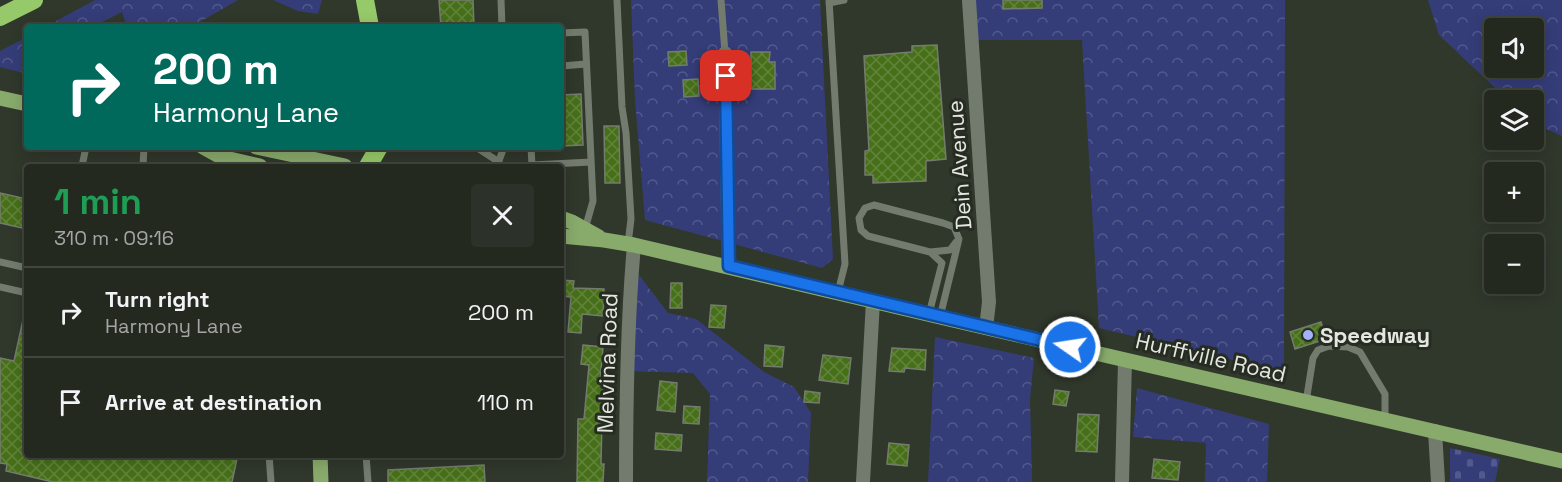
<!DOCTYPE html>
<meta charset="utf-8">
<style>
body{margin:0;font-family:"Space Grotesk",sans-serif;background:#2c3129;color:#f1f3f6;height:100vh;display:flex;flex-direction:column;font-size:22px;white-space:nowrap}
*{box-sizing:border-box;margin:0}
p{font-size:20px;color:#a3a6a5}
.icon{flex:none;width:33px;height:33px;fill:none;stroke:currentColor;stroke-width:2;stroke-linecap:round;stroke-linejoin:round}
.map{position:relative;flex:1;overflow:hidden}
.drawer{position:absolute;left:24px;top:164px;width:540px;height:294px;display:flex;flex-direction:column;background:#242920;border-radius:6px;box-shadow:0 3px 15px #0003,0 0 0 2px #41453e}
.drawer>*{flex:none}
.banner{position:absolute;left:24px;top:24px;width:540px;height:126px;border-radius:6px;box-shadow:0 3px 15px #0003,0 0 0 2px #41453e;background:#00695c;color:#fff;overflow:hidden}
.controls{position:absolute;left:1484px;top:18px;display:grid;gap:12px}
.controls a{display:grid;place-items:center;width:60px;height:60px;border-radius:6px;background:#242920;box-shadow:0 3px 15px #0003,0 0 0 2px #41453e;font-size:30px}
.pin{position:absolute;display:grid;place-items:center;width:51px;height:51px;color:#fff;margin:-26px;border-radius:12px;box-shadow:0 3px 9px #0006}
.me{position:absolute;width:66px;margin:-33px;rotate:283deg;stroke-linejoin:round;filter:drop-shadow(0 0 4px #0008)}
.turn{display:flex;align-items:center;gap:21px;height:126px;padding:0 30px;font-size:27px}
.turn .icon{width:78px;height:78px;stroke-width:2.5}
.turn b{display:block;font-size:42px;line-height:51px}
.round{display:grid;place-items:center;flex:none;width:63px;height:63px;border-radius:6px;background:#2c3129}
.headline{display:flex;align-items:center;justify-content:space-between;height:102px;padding:0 30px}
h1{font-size:36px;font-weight:700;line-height:45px;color:#1e9e55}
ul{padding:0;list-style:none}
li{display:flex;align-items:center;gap:18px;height:90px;padding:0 30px;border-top:2px solid #41453e}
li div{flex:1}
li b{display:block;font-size:22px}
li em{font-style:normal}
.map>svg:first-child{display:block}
.forest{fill:url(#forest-crowns);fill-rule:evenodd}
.cemetery{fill:url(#cemetery-stones)}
.building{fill:url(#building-cross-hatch);stroke:#747c6e;stroke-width:1.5}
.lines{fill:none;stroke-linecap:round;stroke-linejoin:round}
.lane{stroke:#737b6e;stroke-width:7}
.street{stroke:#737b6e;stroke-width:14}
.primary{stroke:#88aa6b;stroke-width:15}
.highway{stroke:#96c969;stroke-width:18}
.route-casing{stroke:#114b97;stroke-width:15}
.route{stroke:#1a73e8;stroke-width:10}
.poi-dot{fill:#a3b2fd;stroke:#262c21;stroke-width:2}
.labels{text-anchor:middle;stroke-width:6;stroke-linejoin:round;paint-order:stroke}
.street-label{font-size:22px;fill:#e3e7e0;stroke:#262c21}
.poi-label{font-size:22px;font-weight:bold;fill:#e3e7e0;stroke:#262c21;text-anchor:start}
</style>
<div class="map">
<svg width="1562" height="482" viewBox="0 0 1562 482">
<defs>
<pattern id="forest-crowns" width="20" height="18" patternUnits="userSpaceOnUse" patternTransform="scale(1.5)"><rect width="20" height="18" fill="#353d79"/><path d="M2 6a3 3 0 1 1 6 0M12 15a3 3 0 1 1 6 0" fill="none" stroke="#52598c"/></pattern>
<pattern id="cemetery-stones" width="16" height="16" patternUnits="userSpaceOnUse" patternTransform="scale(1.5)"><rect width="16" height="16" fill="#353d79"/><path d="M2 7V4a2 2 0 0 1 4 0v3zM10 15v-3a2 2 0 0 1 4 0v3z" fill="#52598c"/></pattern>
<pattern id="building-cross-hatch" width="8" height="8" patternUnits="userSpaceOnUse" patternTransform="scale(1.5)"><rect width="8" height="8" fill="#476f1a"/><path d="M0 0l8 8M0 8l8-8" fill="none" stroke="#61843b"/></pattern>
</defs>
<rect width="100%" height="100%" fill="#30372b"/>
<path class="forest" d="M95 0H238L191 27H127L122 12 92 27H45Z
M273 0H322L318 14 298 11Z
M631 0H820L833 259 822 268 645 220 635 100Z
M962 0H1285L1284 372 1099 328 1082 40H966Z
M1428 0H1562V136L1533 123V100H1508L1439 35ZM1533 28V68H1494V28Z
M27 37V60L21 64 24 73 0 67V51Z
M639 275 668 313 696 319 764 372 794 387 811 413 808 482H707L710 394 693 373 626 371 629 303Z
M935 337 1034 358 1030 399 1032 482H928Z
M1137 388 1269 424 1267 482H1205L1206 443 1133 437Z"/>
<path class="cemetery" d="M1450 448 1500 459 1495 482H1450Z"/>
<path class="building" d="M439 0H473L474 27H441Z
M1003 0H1042V8L1003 9Z
M937 45 946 159 926 161V181L873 183V175H865V151L869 150 864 56 912 52V46Z
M686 51 687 65 669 66 668 52Z
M751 52H770L769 62H775V89H751Z
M698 79 699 96 684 97 683 80Z
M581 94 583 145 561 146V95Z
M604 126H619L620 183H605Z
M0 193 27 199V229L0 223Z
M561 280 574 281 573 288 604 289 603 316 582 314 581 333 568 332 571 297 561 296Z
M671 283H682V308H670Z
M711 305 726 306 724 328 709 327Z
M23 320H27V454H238L232 482H53L6 471 7 464 0 463V358L14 361Z
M1321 322 1326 339 1295 349 1290 332Z
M583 345 603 347 600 381 604 382 601 420H602L601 464H604L603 482H577L578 419H584L589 365 581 364Z
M765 345 784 347 782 367 764 366Z
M892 348 926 350 925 370 905 368 904 372 889 371Z
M823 355 851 358 848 384 819 380Z
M660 381 677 383 675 412 657 410Z
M1055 390 1069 392 1066 406 1053 404Z
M805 391 820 393 819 403 804 402Z
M684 406 700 407 699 424 683 423Z
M1078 414 1099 415 1097 452 1076 451Z
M656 433 682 435 681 451 655 449Z
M889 443 909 445 907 466 887 464Z
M1154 459 1180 462 1178 480 1152 478Z
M484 465 485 482H388V470Z"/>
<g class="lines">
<path class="lane" d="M501 0 502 27
M617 0 622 107 626 133 631 219 628 244
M721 0 725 53
M829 0 845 264 838 292
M829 3 844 0
M561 33 585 32 593 201 585 229
M561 66 586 64
M476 147 499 162
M531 147 532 166
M532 165 591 162
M82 166 86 147
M143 166 144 147
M497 166 504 147
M930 252 950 250 956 242
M0 262 27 268
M0 287 27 293
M929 314 942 263 930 252 868 236 861 230 859 218 865 208 874 205 943 223 954 227 959 239 940 317
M1306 402 1313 358 1318 350 1329 346 1348 347 1360 352 1385 394V419
M269 454 271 482
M366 454 368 482"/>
<path class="street" d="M969 0 989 302 986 328
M725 53 729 266
M1435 431 1438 482
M626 482C626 403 627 323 634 245
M863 482 873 301
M1122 482 1125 360"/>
<path class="primary" d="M0 98 27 104
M203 147 221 157 260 166
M256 147 345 166
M561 218 572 222 599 237
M561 236 604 240 634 245 940 317 1562 461
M320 454 321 482"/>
<path class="highway" d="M365 0 370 27
M0 17 34 0
M368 166 379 147"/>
</g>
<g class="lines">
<g class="route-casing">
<path id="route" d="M726 76 729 266 1070 347"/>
</g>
<use href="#route" class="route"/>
</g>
<circle class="poi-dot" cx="1308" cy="335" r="6"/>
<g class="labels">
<g class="street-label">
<text transform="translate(959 165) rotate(-94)" y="8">Dein Avenue</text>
<text transform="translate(1211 357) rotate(13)" y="8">Hurffville Road</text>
<text transform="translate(607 363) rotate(-88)" y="8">Melvina Road</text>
</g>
<g class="poi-label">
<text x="1320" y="343">Speedway</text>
</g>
</g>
</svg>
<div class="controls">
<a><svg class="icon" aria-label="sound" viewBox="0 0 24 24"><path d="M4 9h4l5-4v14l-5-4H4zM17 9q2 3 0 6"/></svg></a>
<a><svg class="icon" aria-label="layers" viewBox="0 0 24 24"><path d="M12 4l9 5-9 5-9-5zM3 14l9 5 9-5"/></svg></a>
<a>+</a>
<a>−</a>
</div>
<div class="pin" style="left:726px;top:76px;background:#d93025"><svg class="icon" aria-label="arrive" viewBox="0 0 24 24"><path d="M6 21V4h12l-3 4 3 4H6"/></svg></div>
<svg class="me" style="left:1070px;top:347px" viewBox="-20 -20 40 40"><circle r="17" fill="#1a73e8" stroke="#fff" stroke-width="3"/><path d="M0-11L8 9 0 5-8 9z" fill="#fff"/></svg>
<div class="banner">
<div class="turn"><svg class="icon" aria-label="right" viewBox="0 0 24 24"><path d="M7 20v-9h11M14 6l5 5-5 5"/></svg><div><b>200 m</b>Harmony Lane</div></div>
</div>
<section class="drawer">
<div class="headline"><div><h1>1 min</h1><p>310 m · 09:16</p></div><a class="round"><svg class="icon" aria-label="close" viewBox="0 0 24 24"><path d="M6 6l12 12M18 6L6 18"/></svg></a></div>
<ul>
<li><svg class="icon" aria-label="right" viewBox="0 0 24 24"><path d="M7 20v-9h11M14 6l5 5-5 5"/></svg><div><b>Turn right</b><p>Harmony Lane</p></div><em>200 m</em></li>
<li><svg class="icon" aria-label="arrive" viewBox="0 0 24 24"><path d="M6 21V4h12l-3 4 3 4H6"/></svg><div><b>Arrive at destination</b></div><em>110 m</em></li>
</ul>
</section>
</div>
